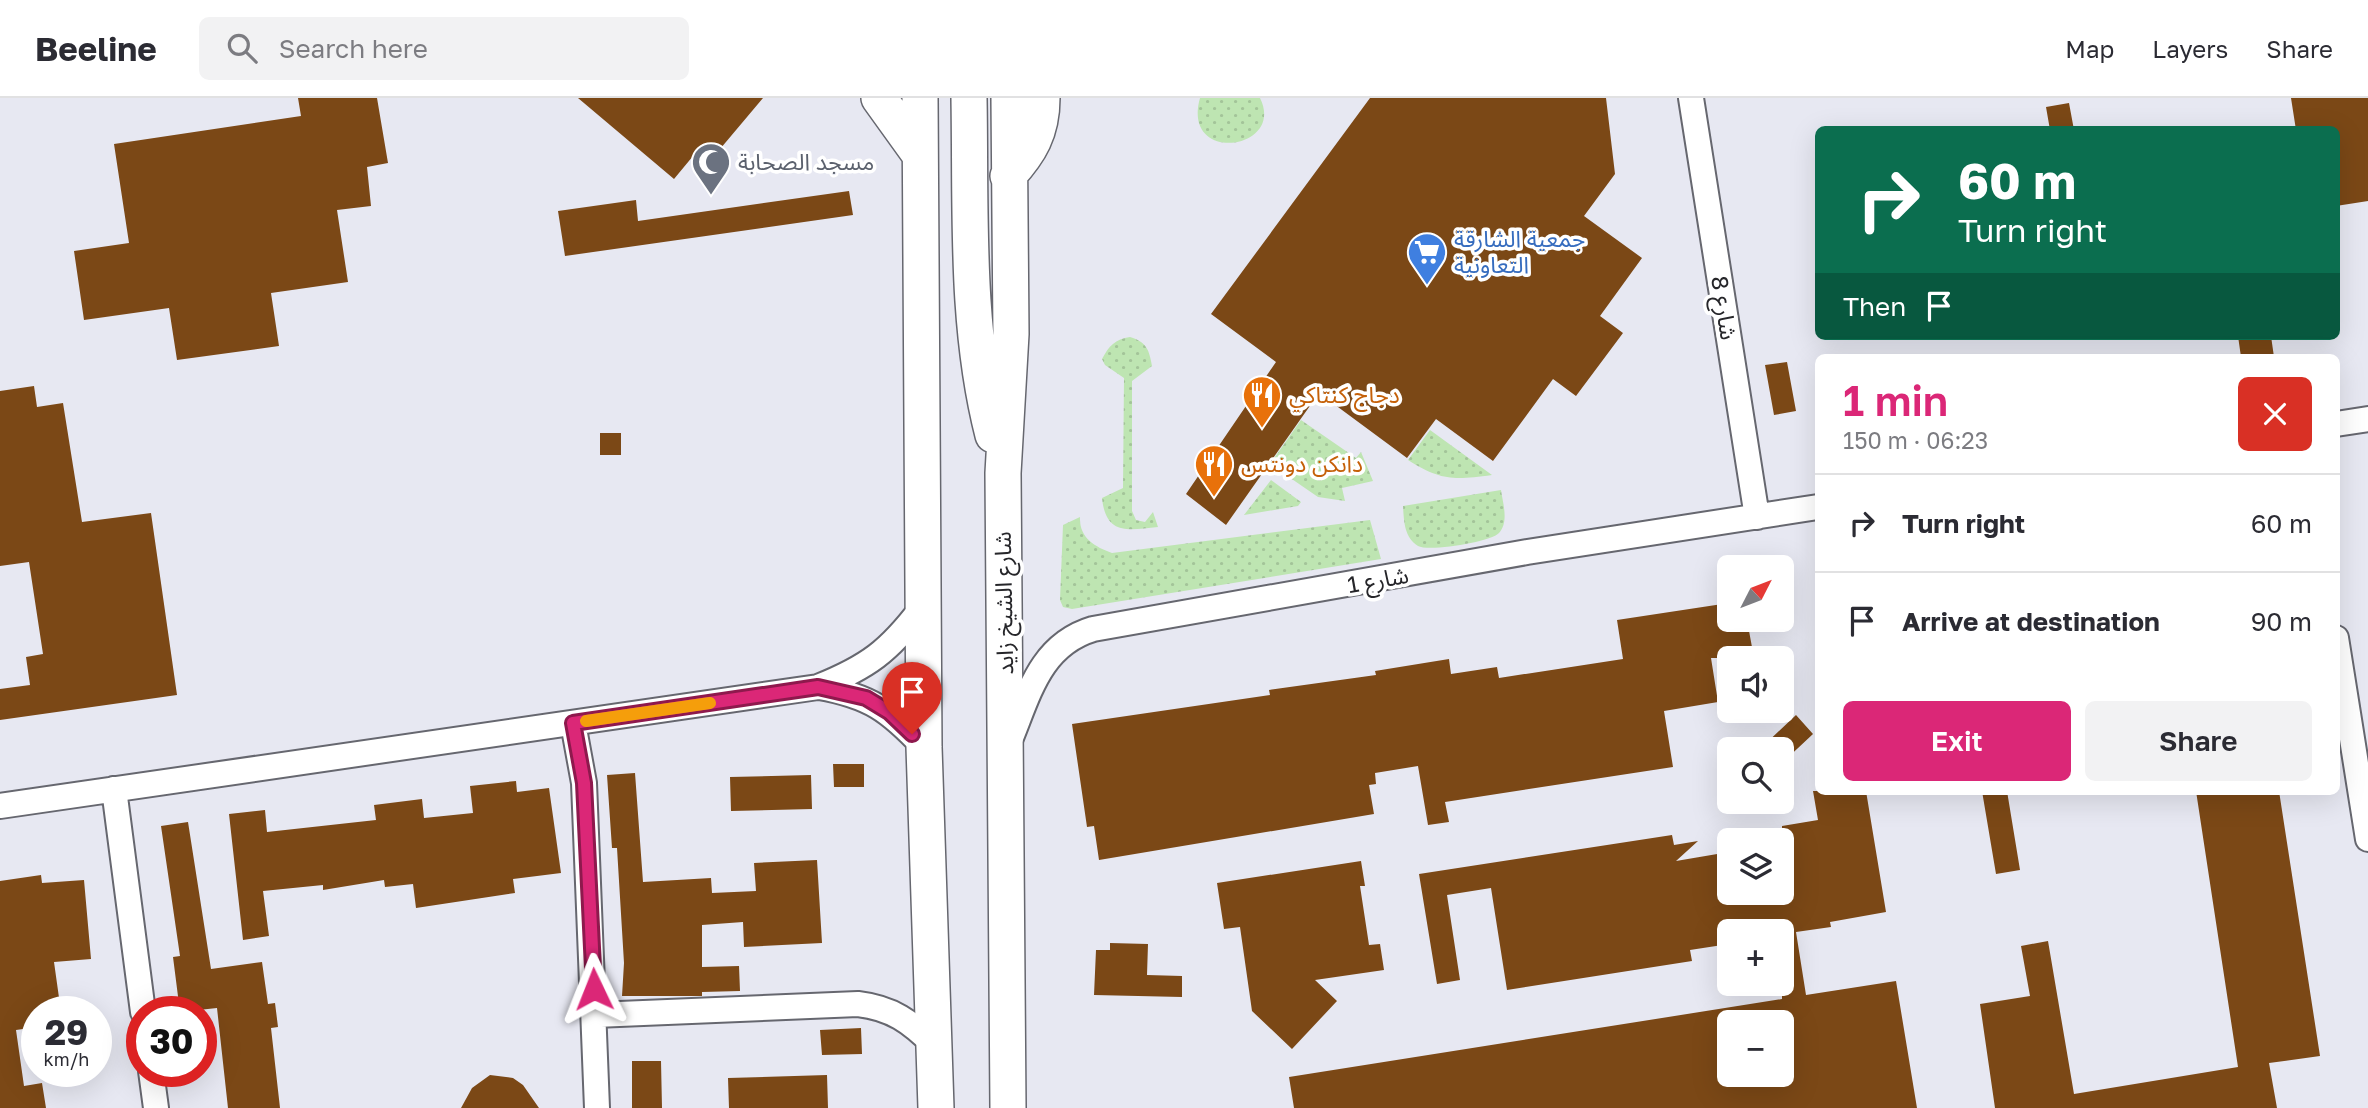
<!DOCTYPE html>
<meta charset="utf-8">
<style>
body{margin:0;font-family:"Golos Text","Noto Sans Arabic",sans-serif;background:#f2f2f3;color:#2b2b33;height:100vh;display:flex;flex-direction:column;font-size:26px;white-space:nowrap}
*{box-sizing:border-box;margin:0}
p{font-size:23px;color:#7c7c81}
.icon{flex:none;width:38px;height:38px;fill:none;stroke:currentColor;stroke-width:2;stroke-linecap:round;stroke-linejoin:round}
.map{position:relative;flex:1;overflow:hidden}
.details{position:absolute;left:1815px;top:256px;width:525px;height:441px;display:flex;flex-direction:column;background:#fff;border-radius:10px;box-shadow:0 7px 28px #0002}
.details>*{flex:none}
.banner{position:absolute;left:1815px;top:28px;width:525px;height:214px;border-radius:10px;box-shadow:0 7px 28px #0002;background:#0b6e4f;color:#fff;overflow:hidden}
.needle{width:46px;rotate:48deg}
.fabs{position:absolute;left:1717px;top:457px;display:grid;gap:14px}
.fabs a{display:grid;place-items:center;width:77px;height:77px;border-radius:10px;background:#fff;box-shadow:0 7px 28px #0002;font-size:35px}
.speed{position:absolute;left:21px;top:898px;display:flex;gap:14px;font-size:35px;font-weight:700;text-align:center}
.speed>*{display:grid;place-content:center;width:91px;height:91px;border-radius:50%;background:#fff;box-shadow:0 7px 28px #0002;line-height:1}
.speed small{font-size:18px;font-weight:400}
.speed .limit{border:10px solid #d22;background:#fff;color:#111}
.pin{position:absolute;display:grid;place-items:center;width:60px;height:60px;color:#fff;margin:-72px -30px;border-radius:50% 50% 50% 0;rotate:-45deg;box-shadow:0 0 7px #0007}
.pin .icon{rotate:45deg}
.me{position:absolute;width:77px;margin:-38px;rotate:358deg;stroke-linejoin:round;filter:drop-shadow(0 0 5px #0008)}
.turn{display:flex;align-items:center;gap:24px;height:147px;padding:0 28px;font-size:32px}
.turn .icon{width:91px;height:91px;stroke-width:2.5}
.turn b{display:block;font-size:49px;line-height:60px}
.then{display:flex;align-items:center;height:66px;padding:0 28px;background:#0003;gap:14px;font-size:26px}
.round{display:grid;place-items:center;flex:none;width:74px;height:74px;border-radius:10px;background:#f2f2f3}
.summary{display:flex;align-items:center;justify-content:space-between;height:119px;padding:0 28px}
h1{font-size:42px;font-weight:600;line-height:52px;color:#db2777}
.cta{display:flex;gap:14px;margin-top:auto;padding:14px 28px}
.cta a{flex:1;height:80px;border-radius:10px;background:#db2777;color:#fff;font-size:28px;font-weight:600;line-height:80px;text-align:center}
.cta a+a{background:#f2f2f3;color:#2b2b33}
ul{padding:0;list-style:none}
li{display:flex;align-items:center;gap:21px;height:98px;padding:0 28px;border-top:2px solid #e1e1e2}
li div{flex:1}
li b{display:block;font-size:26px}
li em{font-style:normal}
header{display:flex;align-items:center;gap:42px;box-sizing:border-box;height:98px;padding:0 35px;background:#fff;border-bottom:2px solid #e1e1e2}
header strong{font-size:33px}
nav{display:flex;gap:38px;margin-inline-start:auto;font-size:24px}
.search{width:490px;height:63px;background:#f2f2f3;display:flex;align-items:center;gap:18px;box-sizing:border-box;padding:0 24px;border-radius:10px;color:#7c7c81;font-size:26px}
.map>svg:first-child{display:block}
.grass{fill:url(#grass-dots)}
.building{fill:#7b4816;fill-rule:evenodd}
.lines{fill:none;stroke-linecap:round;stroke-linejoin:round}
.street-casing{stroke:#66676f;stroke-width:28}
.secondary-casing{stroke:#66676f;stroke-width:38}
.street{stroke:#fff;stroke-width:24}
.secondary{stroke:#fff;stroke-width:35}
.route-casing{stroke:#8e194d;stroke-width:18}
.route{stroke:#db2777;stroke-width:12}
.slow{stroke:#f59e0b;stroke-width:12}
.labels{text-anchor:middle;stroke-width:7;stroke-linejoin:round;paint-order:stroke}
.worship-label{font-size:23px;fill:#5b616d;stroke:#fff;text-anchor:start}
.shop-label{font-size:23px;fill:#366cbe;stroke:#fff;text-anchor:start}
.street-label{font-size:23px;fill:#26262a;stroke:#fff}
.food-label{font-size:23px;fill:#c56008;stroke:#fff;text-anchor:start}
</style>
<header>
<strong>Beeline</strong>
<div class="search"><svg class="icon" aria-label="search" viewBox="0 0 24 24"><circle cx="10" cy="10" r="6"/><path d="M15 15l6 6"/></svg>Search here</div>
<nav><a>Map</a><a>Layers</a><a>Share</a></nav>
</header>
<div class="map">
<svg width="2368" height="1010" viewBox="0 0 2368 1010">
<defs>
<pattern id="grass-dots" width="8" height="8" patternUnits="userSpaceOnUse" patternTransform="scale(1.75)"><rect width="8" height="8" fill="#bee5b2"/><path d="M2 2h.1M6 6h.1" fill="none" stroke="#a3c499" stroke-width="1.8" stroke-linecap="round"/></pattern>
</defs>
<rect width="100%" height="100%" fill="#e7e8f2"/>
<path class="grass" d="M1200 0H1260C1286 52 1181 67 1200 0Z
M1130 239C1147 244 1149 252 1152 268L1132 283V413L1136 422 1145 424 1153 414 1158 429C1128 432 1106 438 1102 400L1123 390 1124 280 1105 267 1102 261C1109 248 1115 241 1130 239Z
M1301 322 1356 360 1361 354 1373 383 1342 390 1345 403 1318 399 1270 366Z
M1430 332 1492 377C1454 382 1441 383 1408 362Z
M1271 382 1301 404 1298 408 1244 417Z
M1501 392C1503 406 1509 424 1499 435 1491 444 1429 454 1418 448 1404 439 1404 423 1403 408Z
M1080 419C1079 440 1095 449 1112 455L1370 422 1381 461 1072 511 1063 509 1060 502 1063 427Z"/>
<path class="building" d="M298 0H377L388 65 367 69 371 108 337 112 348 184 271 195 279 248 177 262 169 210 84 222 74 153 129 145 114 46 301 18Z
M578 0H763L715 57 703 46 674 81Z
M1370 0H1606L1615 76 1584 118 1642 160 1600 218 1623 235 1576 298 1553 281 1493 363 1436 321 1407 360 1319 295 1226 427 1186 396 1276 264 1211 216Z
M2291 0H2368V103L2336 108V32H2296Z
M2069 5 2074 32H2050L2046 9Z
M849 93 853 117 565 158 558 113 636 102 638 123Z
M2238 238H2271L2274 259H2241Z
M1787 264 1796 313 1774 317 1765 267Z
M34 288 37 309 63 305 82 424 151 415 177 597 0 622V591L30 587 26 559 43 556 29 464 0 468V293Z
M600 335H621V357H600Z
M1729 505V522H1747L1754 560H1711L1718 604 1664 613 1673 669 1445 704 1449 724 1428 727 1418 668 1375 675 1376 686 1369 687 1374 716 1099 762 1094 728 1087 729 1072 626 1270 597 1269 592 1376 577 1375 573 1449 561 1451 576 1497 569 1499 580 1623 561 1617 522Z
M1796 617 1813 636 1782 665V651H1760Z
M833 666H864V689H834Z
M635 675 643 784 711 780 712 795 756 793 754 765 817 762 822 845 744 849 743 824 702 827V869L739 868 740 893 702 894V898H622L624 865 617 750H612L607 677Z
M811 677 812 711 731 713 730 679Z
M516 683 517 694 549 690 561 775 513 781 515 795 416 810 413 786 385 789 384 782 323 792V787L263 793 269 838 243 842 229 716 265 712 267 734 376 722 374 707 422 701 424 720 473 715 470 688Z
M1813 693H1866L1886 814 1830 824 1831 829 1796 834 1806 897 1896 883 1917 1010H1294L1289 979 1782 901V833H1729V846L1690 852 1692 863 1507 892 1491 790 1447 797 1460 882 1437 886 1419 776 1672 737 1674 747 1698 743 1676 763 1729 754V794H1782V728L1818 722ZM1729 924H1782V976H1729Z
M1982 693H2007L2020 772 1996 776Z
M2196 693H2279L2320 958 2269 965 2277 1010H1995L1980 906 2030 898 2021 848 2048 843 2074 996 2238 969Z
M188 724 211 871 262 864 268 906 275 905 278 929 271 930 280 1010H228L217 910 180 914 173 859 180 858 161 728Z
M1361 763 1365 788H1360L1369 847 1380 846 1384 872 1315 882 1337 903 1292 951 1252 913 1240 829 1224 831 1217 785Z
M41 777 42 785 84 782 91 861 54 864 61 914H37V929L16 932 24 988 42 985 46 1010H0V783Z
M1110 845 1148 846 1147 877 1182 878V899L1094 897 1096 852H1110Z
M861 930 862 956 822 957 820 932Z
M632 963H661L662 1010H632Z
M490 977 513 980 523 987 539 1010H461L472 990Z
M827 977 828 1010H729L728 980Z"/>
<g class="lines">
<g class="street-casing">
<path id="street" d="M1691 0 1757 419
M2336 326 2368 321
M2336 540 2368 741
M819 589C870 598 889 612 924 649
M573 625 584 685 597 1010
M1010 642C1029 596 1040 547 1093 531L1527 454 1818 409
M114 691 143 914
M0 708 818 589C868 569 889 553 921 511
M595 917 858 906C892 910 911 924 934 947
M151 973 156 1010"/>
</g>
<g class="secondary-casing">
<path id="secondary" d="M879 0 920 57
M920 0 924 649 936 1010
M969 0C971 113 965 228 993 337
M1008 78C1030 54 1042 34 1042 0
M1008 1010 1003 375 1011 236 1009 0"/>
</g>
<use href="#street" class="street"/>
<use href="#secondary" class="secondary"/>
</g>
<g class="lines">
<g class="route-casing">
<path id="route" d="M594 891 584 685 573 625 818 589 866 600 889 614 912 636"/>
</g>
<use href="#route" class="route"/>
<path class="slow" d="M586 623 710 605"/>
</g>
<defs>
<g id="mosque-pin" transform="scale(2.0125)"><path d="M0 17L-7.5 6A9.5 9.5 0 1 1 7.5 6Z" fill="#6b7280" stroke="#fff"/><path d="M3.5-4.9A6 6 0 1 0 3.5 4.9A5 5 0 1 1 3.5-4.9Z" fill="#fff"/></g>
<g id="supermarket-pin" transform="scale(2.0125)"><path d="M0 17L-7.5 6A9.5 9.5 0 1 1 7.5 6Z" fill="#3f7fe0" stroke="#fff"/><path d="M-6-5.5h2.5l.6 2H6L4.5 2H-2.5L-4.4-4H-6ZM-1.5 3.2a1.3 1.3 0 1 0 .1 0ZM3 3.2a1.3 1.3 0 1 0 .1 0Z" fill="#fff"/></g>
<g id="restaurant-pin" transform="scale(2.0125)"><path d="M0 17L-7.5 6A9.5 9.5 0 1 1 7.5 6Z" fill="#e8710a" stroke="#fff"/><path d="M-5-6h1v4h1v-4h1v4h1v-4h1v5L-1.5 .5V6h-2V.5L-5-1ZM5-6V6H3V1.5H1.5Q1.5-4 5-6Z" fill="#fff"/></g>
</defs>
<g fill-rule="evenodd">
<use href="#mosque-pin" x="711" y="64"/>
<use href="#supermarket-pin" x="1427" y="154"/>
<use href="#restaurant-pin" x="1262" y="297"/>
<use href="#restaurant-pin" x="1214" y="366"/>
</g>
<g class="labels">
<g class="worship-label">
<text x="738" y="72">مسجد الصحابة</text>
</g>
<g class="shop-label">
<text x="1454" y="149">جمعية الشارقة<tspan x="1454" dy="26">التعاونية</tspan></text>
</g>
<g class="street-label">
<text transform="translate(1724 210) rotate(81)" y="8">شارع 8</text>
<text transform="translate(1378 482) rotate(-10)" y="8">شارع 1</text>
<text transform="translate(1004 505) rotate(-91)" y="8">شارع الشيخ زايد</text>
</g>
<g class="food-label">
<text x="1289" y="305">دجاج كنتاكي</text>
<text x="1241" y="374">دانكن دونتس</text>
</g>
</g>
</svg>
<div class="fabs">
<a><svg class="needle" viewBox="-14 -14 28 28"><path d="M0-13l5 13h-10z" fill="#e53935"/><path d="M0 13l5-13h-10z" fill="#7c7c81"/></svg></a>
<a><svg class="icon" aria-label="sound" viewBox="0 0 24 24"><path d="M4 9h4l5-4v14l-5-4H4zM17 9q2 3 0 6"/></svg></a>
<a><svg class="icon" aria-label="search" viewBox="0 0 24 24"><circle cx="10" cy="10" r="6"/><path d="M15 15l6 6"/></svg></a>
<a><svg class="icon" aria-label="layers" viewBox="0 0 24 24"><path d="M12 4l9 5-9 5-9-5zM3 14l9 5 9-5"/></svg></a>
<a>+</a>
<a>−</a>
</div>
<div class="speed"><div>29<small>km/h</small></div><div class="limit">30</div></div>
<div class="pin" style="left:912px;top:636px;background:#d93025"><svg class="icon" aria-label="arrive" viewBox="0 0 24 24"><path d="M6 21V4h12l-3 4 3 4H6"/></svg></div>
<svg class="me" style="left:594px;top:891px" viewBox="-20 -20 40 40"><path d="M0-17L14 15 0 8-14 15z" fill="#db2777" stroke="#fff" stroke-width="4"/></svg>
<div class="banner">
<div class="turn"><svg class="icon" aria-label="right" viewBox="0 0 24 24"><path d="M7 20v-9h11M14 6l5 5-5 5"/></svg><div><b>60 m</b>Turn right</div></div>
<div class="then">Then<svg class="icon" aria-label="arrive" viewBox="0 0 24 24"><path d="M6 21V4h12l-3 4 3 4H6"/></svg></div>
</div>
<section class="details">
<div class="summary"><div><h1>1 min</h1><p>150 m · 06:23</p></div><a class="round" style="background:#d93025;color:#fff"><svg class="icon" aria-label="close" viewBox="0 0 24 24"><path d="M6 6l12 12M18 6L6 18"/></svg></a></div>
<ul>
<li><svg class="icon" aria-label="right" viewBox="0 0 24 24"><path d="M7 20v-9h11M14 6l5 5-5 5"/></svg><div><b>Turn right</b></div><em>60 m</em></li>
<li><svg class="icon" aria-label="arrive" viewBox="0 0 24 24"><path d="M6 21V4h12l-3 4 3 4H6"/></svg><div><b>Arrive at destination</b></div><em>90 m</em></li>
</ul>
<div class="cta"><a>Exit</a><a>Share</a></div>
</section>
</div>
